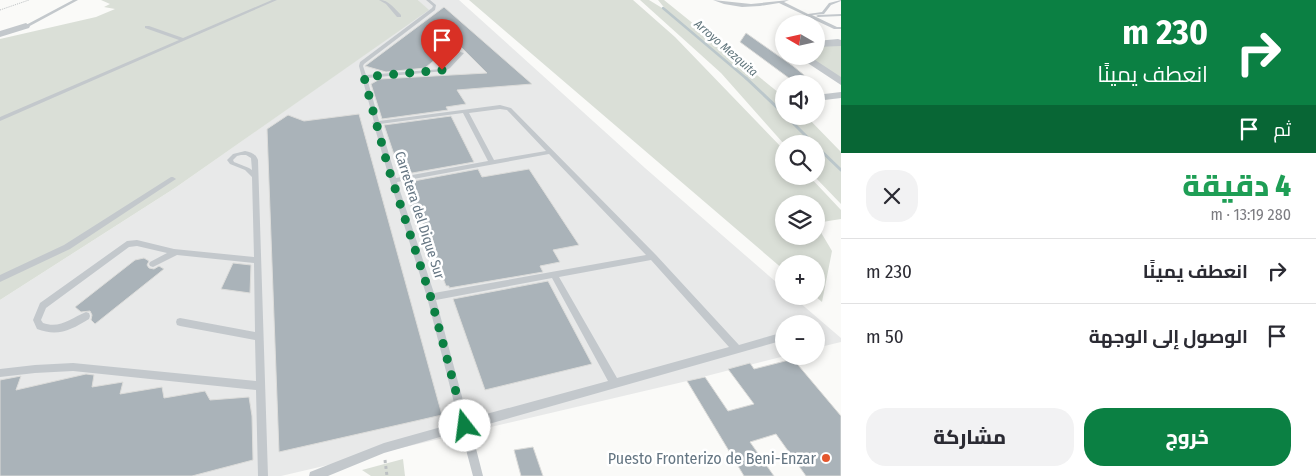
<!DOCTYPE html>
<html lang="ar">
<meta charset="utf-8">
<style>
body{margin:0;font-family:"Fira Sans Condensed",Cairo,sans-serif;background:#f2f2f3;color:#2b2b33;direction:rtl;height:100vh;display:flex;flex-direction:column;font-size:19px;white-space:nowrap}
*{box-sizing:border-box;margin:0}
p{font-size:16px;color:#7c7c81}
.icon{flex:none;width:28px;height:28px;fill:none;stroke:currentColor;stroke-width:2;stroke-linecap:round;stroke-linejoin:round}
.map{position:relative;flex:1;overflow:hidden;direction:ltr}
.details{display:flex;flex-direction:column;background:#fff;width:475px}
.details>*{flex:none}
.guide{background:#0b8043;color:#fff;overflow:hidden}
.needle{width:32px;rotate:279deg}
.buttons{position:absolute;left:775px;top:15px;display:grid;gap:10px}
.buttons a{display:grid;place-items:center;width:50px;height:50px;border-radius:50%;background:#fff;box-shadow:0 2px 8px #0003;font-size:25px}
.pin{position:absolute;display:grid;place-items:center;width:42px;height:42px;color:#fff;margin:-51px -21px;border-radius:50% 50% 50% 0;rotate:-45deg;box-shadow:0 0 5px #0007}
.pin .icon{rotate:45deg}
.me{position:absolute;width:55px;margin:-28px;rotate:345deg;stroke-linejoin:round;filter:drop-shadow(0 0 4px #0008)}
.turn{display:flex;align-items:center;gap:18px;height:105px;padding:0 25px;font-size:22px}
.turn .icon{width:65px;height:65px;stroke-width:2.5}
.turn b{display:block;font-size:35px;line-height:42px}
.then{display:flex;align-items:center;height:48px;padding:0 25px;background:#0003;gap:10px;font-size:19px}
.round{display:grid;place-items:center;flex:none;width:52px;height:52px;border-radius:20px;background:#f2f2f3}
.overview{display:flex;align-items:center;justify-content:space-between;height:85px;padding:0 25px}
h1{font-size:30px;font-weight:800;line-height:38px;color:#1e9e55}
.primary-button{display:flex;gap:10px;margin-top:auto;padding:10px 25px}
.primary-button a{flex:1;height:58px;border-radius:20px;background:#0b8043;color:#fff;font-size:20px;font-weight:800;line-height:58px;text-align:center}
.primary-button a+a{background:#f2f2f3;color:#2b2b33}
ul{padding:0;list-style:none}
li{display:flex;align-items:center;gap:15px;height:65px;padding:0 25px;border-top:1px solid #e1e1e2}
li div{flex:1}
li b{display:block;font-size:19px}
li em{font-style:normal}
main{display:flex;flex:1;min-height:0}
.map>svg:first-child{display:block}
.built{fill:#e8e9e9}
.green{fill:#dadfd7}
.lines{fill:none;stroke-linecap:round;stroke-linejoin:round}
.stream-far1{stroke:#bbc7cb;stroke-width:2.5}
.stream{stroke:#bbc7cb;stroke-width:3}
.building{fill:#aab3b9;stroke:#dcdcda}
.path-far1{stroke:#bbbfc2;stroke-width:1;stroke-dasharray:1 1;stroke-linecap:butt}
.path{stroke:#bbbfc2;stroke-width:3;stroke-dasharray:3 3;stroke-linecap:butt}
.lane{fill:#c3c8cc;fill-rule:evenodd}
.street{fill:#c3c8cc;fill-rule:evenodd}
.route{stroke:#0b8043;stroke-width:9;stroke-dasharray:0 16.2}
.poi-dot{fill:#e4572e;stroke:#fff;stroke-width:2}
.labels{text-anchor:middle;stroke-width:5;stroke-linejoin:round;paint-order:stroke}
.far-water-label{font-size:12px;font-style:italic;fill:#60757c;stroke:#fff}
.street-label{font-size:14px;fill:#657683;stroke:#fff}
.near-poi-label{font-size:16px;fill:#657683;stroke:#fff;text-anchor:end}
</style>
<main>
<section class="details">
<div class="guide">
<div class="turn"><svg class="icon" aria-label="right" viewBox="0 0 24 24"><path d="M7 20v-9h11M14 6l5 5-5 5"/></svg><div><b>230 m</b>انعطف يمينًا</div></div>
<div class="then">ثم<svg class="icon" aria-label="arrive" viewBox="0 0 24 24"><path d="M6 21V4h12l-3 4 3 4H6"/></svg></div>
</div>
<div class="overview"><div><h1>4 دقيقة</h1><p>280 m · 13:19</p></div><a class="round"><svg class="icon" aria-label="close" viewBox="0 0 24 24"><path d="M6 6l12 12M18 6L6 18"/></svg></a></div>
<ul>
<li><svg class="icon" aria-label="right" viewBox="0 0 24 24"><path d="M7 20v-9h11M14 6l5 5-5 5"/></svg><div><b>انعطف يمينًا</b></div><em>230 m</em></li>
<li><svg class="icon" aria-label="arrive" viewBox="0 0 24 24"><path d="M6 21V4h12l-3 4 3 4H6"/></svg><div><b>الوصول إلى الوجهة</b></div><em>50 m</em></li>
</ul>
<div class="primary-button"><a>خروج</a><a>مشاركة</a></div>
</section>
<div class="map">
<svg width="841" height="476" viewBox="0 0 841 476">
<rect width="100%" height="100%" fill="#fafaf8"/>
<path class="built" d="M418 0H459L645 168 784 289V296H792L841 338V342L816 348V324H784L785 356 687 381 281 476H0V300L175 188 428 10Z"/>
<path class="green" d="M101 0H418L429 10 175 188 0 300V39L96 17 115 9 104 7 110 4Z
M469 0H633L675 37 784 150V176H809L841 210V219L816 223V204H784V236H816V224L832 251 822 302 815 296 816 264H784V270Z
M640 0H649L667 11 658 0H664L784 97V116H806L841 152V204L814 176H816V144H784L721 73Z
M816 45 841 46V79L807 56H816Z
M403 459 405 476H371L362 470Z"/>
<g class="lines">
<path class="stream-far1" d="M663 8 747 79"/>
<path class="stream" d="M746 78 784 114
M786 116 814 144
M816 146 841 170"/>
</g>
<path class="building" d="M444 7 532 84 457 90 466 104 446 107 448 110 382 119 371 84 380 79 487 73 456 42 425 68 386 72 365 66Z
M746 33 793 66 815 84H797L740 42Z
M359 114 442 415 279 452 267 129 288 115 304 121Z
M451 116 474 162 401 175 384 125Z
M478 169 482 177 529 169 579 245 553 250 560 262 540 266 543 272 449 288V286H446L420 216 415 217 403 183Z
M144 258 149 261 147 265 149 268 154 269 159 266 164 269 95 324 91 320 92 315 90 311 81 312 75 307 135 260Z
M233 263 251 265 250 293 221 289Z
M548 281 592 364 485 390 453 299Z
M793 359 841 416V476H806L776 434 750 442 774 476H744L687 381 705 377 728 411 754 404 728 369 750 363 754 369Z
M86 374 94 375 92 387 123 382 120 394 162 387 164 398 205 391 210 400 249 397 252 416 253 460 192 476H0V380L21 376 16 390Z
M533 447 543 476H521L514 450Z"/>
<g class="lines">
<path class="path-far1" d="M0 10 29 0"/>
<path class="path" d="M385 460 387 476"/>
<path class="lane" d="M73 0H78L28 27 24 26Z
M272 0H277L0 121V117L179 40 145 28V26H149L183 38Z
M379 0C389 0 394 8 401 15V17H397L386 4Z
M426 0H430L436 5 435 10 364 64 363 66 366 75 442 69 446 66 460 52 464 53 450 68 445 71 367 78 379 121 500 105 511 108 656 255 739 345 784 332V340L471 429 483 476H473L461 431 384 453 328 476H309L310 472 384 443 459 422 427 297 390 181 374 125 372 123 374 122 359 66 360 62 432 8 433 6ZM500 109 507 110 546 151 494 160 469 113ZM463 113 488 161 396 178 380 124ZM549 154 646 255 434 293 397 182ZM651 260 729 347 617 378 559 277ZM552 278 608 381 468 419 436 300Z
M713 0 751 4 789 0 784 2 808 14 822 12 829 3 841 0V1L831 5 824 14 812 15 837 27H841V29H834L779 3 760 6 742 7 724 4Z
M841 14V16L818 17 816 16 818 15Z
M245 151C251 152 256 154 258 160L268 476H258L256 390 73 371 35 373 0 377V369L35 365 73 363 256 381 255 340 180 326 177 325 176 322 177 319 180 318 255 332 254 263 177 255 153 267 150 266 149 264 150 262 167 253 137 246 129 247 46 308 41 320 43 323C60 329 71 318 86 312L89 313 90 316 89 319C71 330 58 337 37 329L33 320 40 303 127 241 137 240 174 249 254 257 252 177 245 170 230 164 227 160 233 154ZM241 155H246L251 158 252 170 249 168 234 162 233 160 237 156Z
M171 177H173L176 179 70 249 0 282V275L64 245Z"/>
<path class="street" d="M26 23 30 26 29 28 0 37V31Z
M838 39 841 40V46L816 47V41Z
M797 56H809L841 77V85Z
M841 92V98L816 101V95Z"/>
</g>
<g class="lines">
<path class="route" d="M442 70 364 77 388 167 431 298 465 426"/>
</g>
<circle class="poi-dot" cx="826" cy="458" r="5"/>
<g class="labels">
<g class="far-water-label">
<text transform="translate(726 48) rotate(41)" y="4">Arroyo Mezquita</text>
</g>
<g class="street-label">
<text transform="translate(420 215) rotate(72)" y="5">Carretera del Dique Sur</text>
</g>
<g class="near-poi-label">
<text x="816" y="464">Puesto Fronterizo de Beni-Enzar</text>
</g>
</g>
</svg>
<div class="buttons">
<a><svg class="needle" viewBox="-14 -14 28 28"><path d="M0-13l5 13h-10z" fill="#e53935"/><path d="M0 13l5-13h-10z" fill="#7c7c81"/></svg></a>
<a><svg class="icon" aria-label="sound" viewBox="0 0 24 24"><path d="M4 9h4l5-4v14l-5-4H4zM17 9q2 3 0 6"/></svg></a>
<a><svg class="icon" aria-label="search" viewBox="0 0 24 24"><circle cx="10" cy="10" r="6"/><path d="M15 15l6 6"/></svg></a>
<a><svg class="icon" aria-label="layers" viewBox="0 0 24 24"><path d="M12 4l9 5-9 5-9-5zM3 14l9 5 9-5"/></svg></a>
<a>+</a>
<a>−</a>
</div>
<div class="pin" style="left:442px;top:70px;background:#d93025"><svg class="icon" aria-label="arrive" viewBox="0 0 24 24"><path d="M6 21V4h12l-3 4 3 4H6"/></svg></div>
<svg class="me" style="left:465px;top:426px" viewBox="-20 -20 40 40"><circle r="19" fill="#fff"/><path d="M0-13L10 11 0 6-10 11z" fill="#0b8043"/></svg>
</div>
</main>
